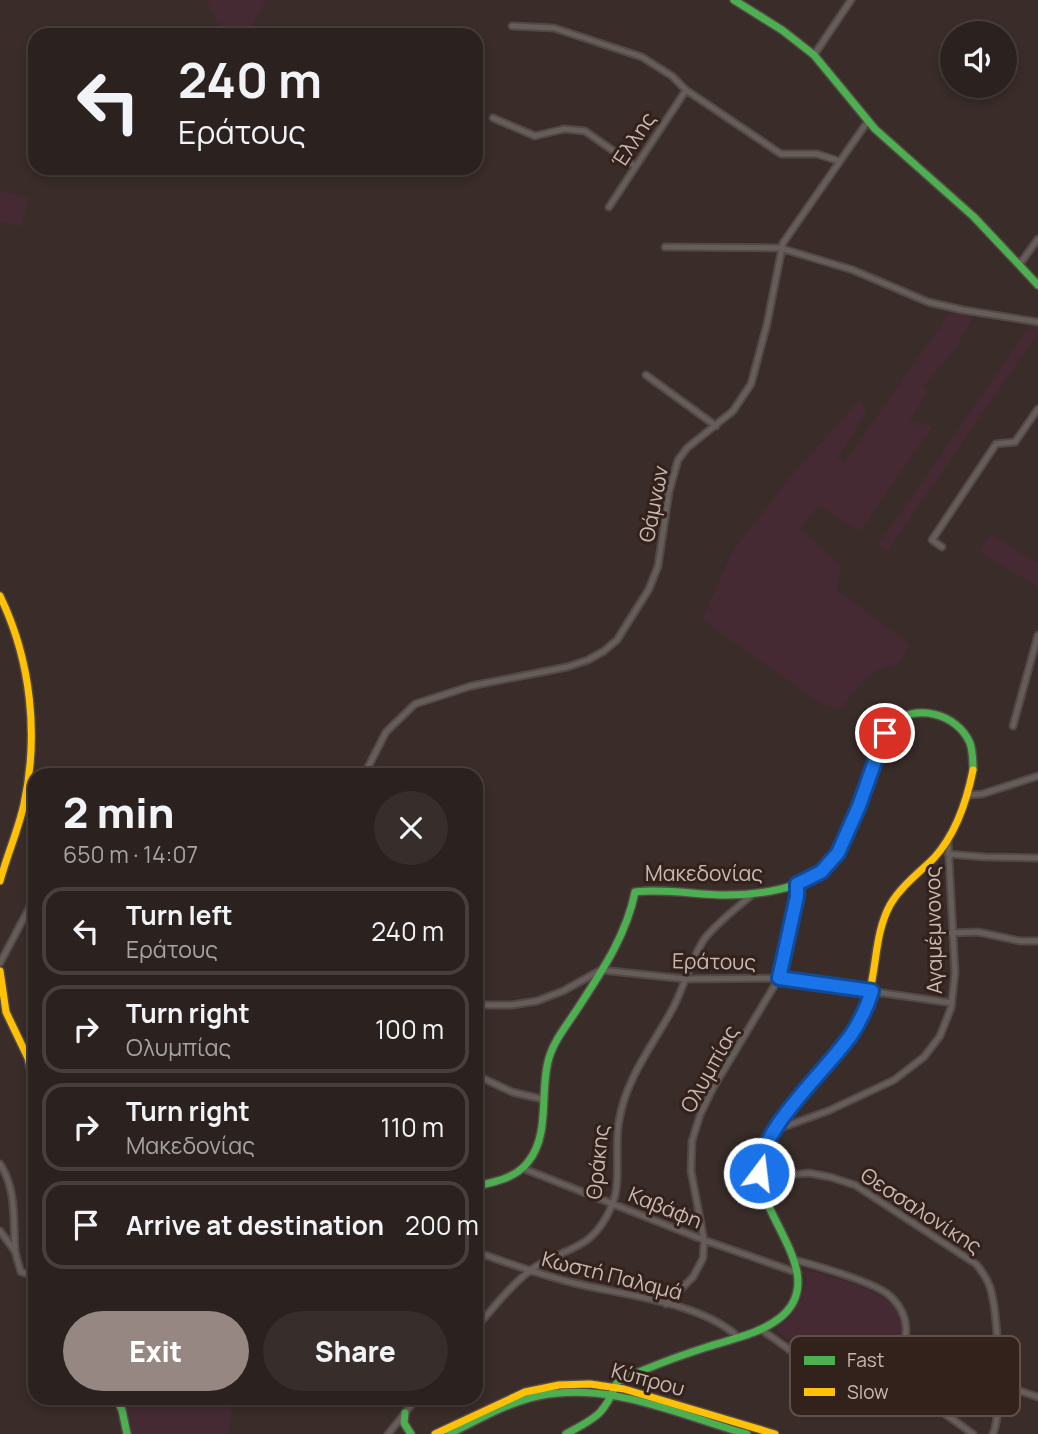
<!DOCTYPE html>
<meta charset="utf-8">
<style>
body{margin:0;font-family:Manrope,sans-serif;background:#372e2c;color:#f1f3f6;height:100vh;display:flex;flex-direction:column;font-size:26px;white-space:nowrap}
*{box-sizing:border-box;margin:0}
p{font-size:23px;color:#a6a3a4}
.icon{flex:none;width:38px;height:38px;fill:none;stroke:currentColor;stroke-width:2;stroke-linecap:round;stroke-linejoin:round}
.map{position:relative;flex:1;overflow:hidden}
.side{position:absolute;left:28px;top:768px;width:455px;height:637px;display:flex;flex-direction:column;background:#2b211f;border-radius:21px;box-shadow:0 4px 10px #0003,0 0 0 2px #473e3d}
.side>*{flex:none}
.guide{position:absolute;left:28px;top:28px;width:455px;height:147px;border-radius:21px;box-shadow:0 4px 10px #0003,0 0 0 2px #473e3d;background:#2b211f;color:#f1f3f6;overflow:hidden}
.buttons{position:absolute;left:940px;top:21px;display:grid;gap:14px}
.buttons a{display:grid;place-items:center;width:77px;height:77px;border-radius:50%;background:#2b211f;box-shadow:0 4px 10px #0003,0 0 0 2px #473e3d;font-size:35px}
.pin{position:absolute;display:grid;place-items:center;width:60px;height:60px;color:#fff;margin:-30px;border:4px solid #fff;border-radius:50%;box-shadow:0 2px 7px #0007}
.me{position:absolute;width:77px;margin:-38px;rotate:15deg;stroke-linejoin:round;filter:drop-shadow(0 0 5px #0008)}
.turn{display:flex;align-items:center;gap:24px;height:147px;padding:0 35px;font-size:32px}
.turn .icon{width:91px;height:91px;stroke-width:2.5}
.turn b{display:block;font-size:49px;line-height:60px}
.round{display:grid;place-items:center;flex:none;width:74px;height:74px;border-radius:37px;background:#372e2c}
.head{display:flex;align-items:center;justify-content:space-between;height:119px;padding:0 35px}
h1{font-size:42px;font-weight:800;line-height:52px}
.cta{display:flex;gap:14px;margin-top:auto;padding:14px 35px}
.cta a{flex:1;height:80px;border-radius:42px;background:#978783;color:#fff;font-size:28px;font-weight:800;line-height:80px;text-align:center}
.cta a+a{background:#372e2c;color:#f1f3f6}
ul{padding:0;list-style:none}
li{display:flex;align-items:center;gap:21px;height:88px;margin:0 14px 10px;padding:0 21px;border:4px solid #473e3d;border-radius:21px}
li div{flex:1}
li b{display:block;font-size:26px}
li em{font-style:normal}
.map>svg:first-child{display:block}
.green{fill:#452a33}
.lines{fill:none;stroke-linecap:round;stroke-linejoin:round}
.street-casing{stroke:#524845;stroke-width:9}
.fast-casing{stroke:#554947;stroke-width:10}
.slow-casing{stroke:#554947;stroke-width:10}
.street{stroke:#665c59;stroke-width:5}
.fast{stroke:#4caf50;stroke-width:7}
.slow{stroke:#ffc107;stroke-width:7}
.route-casing{stroke:#114b97;stroke-width:18}
.route{stroke:#1a73e8;stroke-width:12}
.labels{text-anchor:middle;stroke-width:6;stroke-linejoin:round;paint-order:stroke}
.street-label{font-size:21px;fill:#cab8b3;stroke:#33211c}
.key{fill:#33211c;stroke:#604e49;stroke-width:2}
.key-label{font-size:19px;fill:#cab8b3}
</style>
<div class="map">
<svg width="1038" height="1434" viewBox="0 0 1038 1434">
<rect width="100%" height="100%" fill="#392c29"/>
<path class="green" d="M206 0H267L245 35H223Z
M0 191 29 198 22 226 0 221Z
M950 312 973 317 957 347 923 387 928 391 910 420 932 426 931 429 860 531 818 506 800 528 841 566 837 590 910 644 898 665C871 667 855 689 841 710L823 705 702 620 733 550 792 475 858 401 862 402 866 413 838 458 844 463Z
M1029 327H1038V333L887 552 878 545Z
M991 534 1038 563V587L979 552Z
M808 1270C831 1278 870 1286 888 1301 923 1332 885 1385 840 1372 822 1367 792 1343 777 1331 779 1325 783 1324 788 1319 797 1309 810 1284 805 1271Z
M118 1398H162L175 1404 187 1407H207L215 1402 228 1404 232 1412 229 1434H131L124 1408Z"/>
<g class="lines">
<g class="street-casing">
<path id="street" d="M512 26 554 28 642 57 672 76 686 90 781 154H817L839 161
M814 55 851 0
M493 118 535 136 564 129 585 131 635 166
M609 207 686 90
M665 247 780 248 853 270 928 302 963 310 1038 322
M1019 265 1038 239
M646 375 716 426
M942 547 932 540 996 444 1015 442 1038 409
M1013 726 1038 635
M364 775 386 732 415 704 471 686 567 667 588 660 604 651 617 640 649 589 658 566 669 492 678 460 687 448 733 411 751 384 767 324 783 243 868 121
M968 795 982 794 1038 776
M948 854 985 857 1038 858
M951 933 978 932 1020 941H1038
M0 963 35 897
M476 1005H512L537 1001 563 991 601 970 686 979 779 978 952 1003
M476 1075 512 1092 542 1099
M775 1130 828 1111 894 1080 924 1057 940 1036 951 1008 955 973 948 840
M0 1164C17 1190 13 1221 15 1250 16 1257 19 1265 21 1272L35 1276
M522 1168 704 1240 798 1273
M760 1178 809 1173 830 1177 855 1185 976 1264C982 1271 987 1279 990 1287 998 1313 1003 1410 993 1434
M0 1231 15 1251
M476 1252C509 1263 540 1275 574 1283 622 1295 700 1302 737 1336
M666 1304 693 1277 703 1258 704 1240 691 1171 692 1141 700 1115 713 1088 779 978 797 884
M476 1327C493 1309 508 1288 527 1273 561 1245 591 1256 612 1205 622 1183 614 1146 619 1121 626 1077 654 1044 674 1006 685 984 691 958 705 938 718 922 736 908 752 895
M760 1329C781 1342 814 1371 837 1377 886 1391 931 1334 890 1296 877 1283 815 1265 795 1260
M884 1370 973 1434
M1020 1391 1038 1397
M388 1434 417 1398"/>
</g>
<g class="fast-casing">
<path id="fast" d="M734 0 782 30 814 55 875 129 974 217 1038 285
M476 1186C495 1182 516 1178 528 1162 551 1134 539 1090 549 1058 554 1041 566 1026 576 1011 600 974 626 937 635 892 665 888 696 895 726 895 756 895 806 889 828 866 842 851 849 828 857 809 868 781 880 752 891 724 915 703 957 713 970 743 973 752 973 761 973 770
M116 1398 122 1410 127 1434
M405 1413 404 1423 411 1434
M449 1434C478 1420 506 1403 538 1396 610 1381 679 1415 747 1434
M566 1434C597 1417 604 1415 617 1382 646 1368 676 1357 707 1347 732 1339 760 1334 781 1317 830 1276 757 1215 759 1169 761 1135 792 1108 813 1084"/>
</g>
<g class="slow-casing">
<path id="slow" d="M0 596C31 660 39 735 24 804 18 831 7 855 0 881
M0 971 6 1012 28 1058 35 1088
M813 1084C836 1057 861 1029 869 994 877 964 875 933 890 905 901 886 919 873 934 858 955 835 967 800 973 770
M435 1434 525 1392 559 1385 590 1384 624 1389 775 1434"/>
</g>
<use href="#street" class="street"/>
<use href="#fast" class="fast"/>
<use href="#slow" class="slow"/>
</g>
<g class="lines">
<g class="route-casing">
<path id="route" d="M759 1173C758 1130 826 1071 851 1035 860 1022 867 1007 872 991L779 978 797 896V884L821 872 838 853 859 806 885 733"/>
</g>
<use href="#route" class="route"/>
</g>
<g class="labels">
<g class="street-label">
<text transform="translate(634 140) rotate(-57)" y="7">Έλλης</text>
<text transform="translate(654 504) rotate(-79)" y="7">Θάμνων</text>
<text x="704" y="881">Μακεδονίας</text>
<text transform="translate(934 930) rotate(-91)" y="7">Αγαμέμνονος</text>
<text transform="translate(714 962) rotate(1)" y="7">Εράτους</text>
<text transform="translate(710 1069) rotate(-61)" y="7">Ολυμπίας</text>
<text transform="translate(598 1162) rotate(-84)" y="7">Θράκης</text>
<text transform="translate(665 1208) rotate(22)" y="7">Καβάφη</text>
<text transform="translate(921 1211) rotate(33)" y="7">Θεσσαλονίκης</text>
<text transform="translate(612 1276) rotate(14)" y="7">Κωστή Παλαμά</text>
<text transform="translate(648 1380) rotate(15)" y="7">Κύπρου</text>
</g>
</g>
<rect x="790" y="1336" width="230" height="80" rx="10" class="key"/>
<rect x="804" y="1356" width="31" height="9" fill="#4caf50"/>
<rect x="804" y="1388" width="31" height="8" fill="#ffc107"/>
<g class="key-label">
<text x="847" y="1367">Fast</text>
<text x="847" y="1399">Slow</text>
</g>
</svg>
<div class="buttons">
<a><svg class="icon" aria-label="sound" viewBox="0 0 24 24"><path d="M4 9h4l5-4v14l-5-4H4zM17 9q2 3 0 6"/></svg></a>
</div>
<div class="pin" style="left:885px;top:733px;background:#d93025"><svg class="icon" aria-label="arrive" viewBox="0 0 24 24"><path d="M6 21V4h12l-3 4 3 4H6"/></svg></div>
<svg class="me" style="left:759px;top:1173px" viewBox="-20 -20 40 40"><circle r="17" fill="#1a73e8" stroke="#fff" stroke-width="3"/><path d="M0-11L8 9 0 5-8 9z" fill="#fff"/></svg>
<div class="guide">
<div class="turn"><svg class="icon" aria-label="left" viewBox="0 0 24 24"><path d="M17 20v-9H6M10 6l-5 5 5 5"/></svg><div><b>240 m</b>Εράτους</div></div>
</div>
<section class="side">
<div class="head"><div><h1>2 min</h1><p>650 m · 14:07</p></div><a class="round"><svg class="icon" aria-label="close" viewBox="0 0 24 24"><path d="M6 6l12 12M18 6L6 18"/></svg></a></div>
<ul>
<li><svg class="icon" aria-label="left" viewBox="0 0 24 24"><path d="M17 20v-9H6M10 6l-5 5 5 5"/></svg><div><b>Turn left</b><p>Εράτους</p></div><em>240 m</em></li>
<li><svg class="icon" aria-label="right" viewBox="0 0 24 24"><path d="M7 20v-9h11M14 6l5 5-5 5"/></svg><div><b>Turn right</b><p>Ολυμπίας</p></div><em>100 m</em></li>
<li><svg class="icon" aria-label="right" viewBox="0 0 24 24"><path d="M7 20v-9h11M14 6l5 5-5 5"/></svg><div><b>Turn right</b><p>Μακεδονίας</p></div><em>110 m</em></li>
<li><svg class="icon" aria-label="arrive" viewBox="0 0 24 24"><path d="M6 21V4h12l-3 4 3 4H6"/></svg><div><b>Arrive at destination</b></div><em>200 m</em></li>
</ul>
<div class="cta"><a>Exit</a><a>Share</a></div>
</section>
</div>
